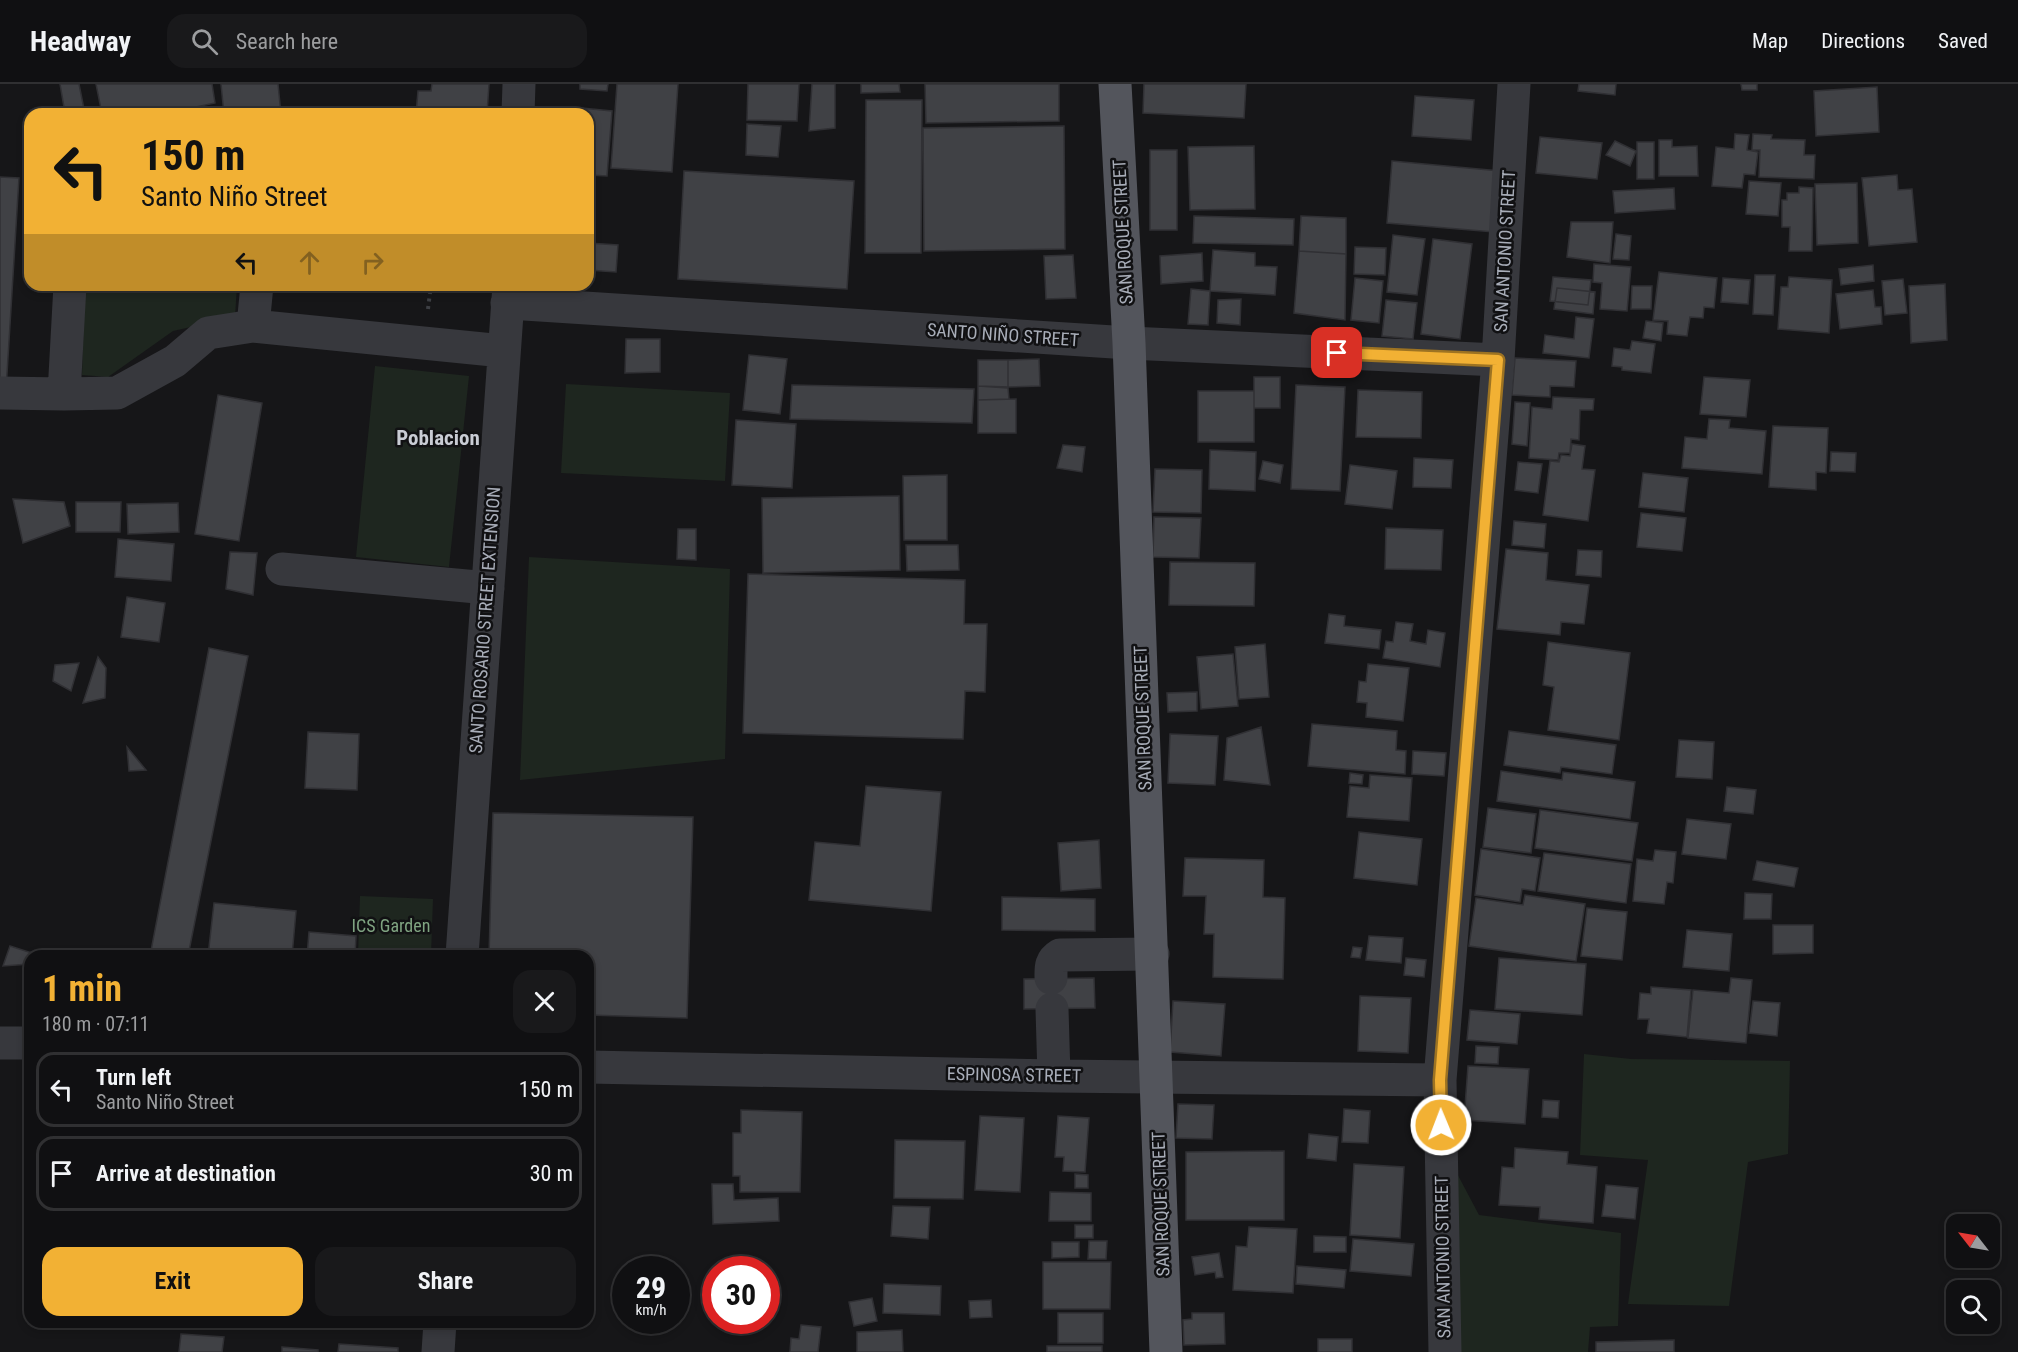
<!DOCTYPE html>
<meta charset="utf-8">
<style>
body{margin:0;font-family:"Roboto Condensed",sans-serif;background:#19191b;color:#f1f3f6;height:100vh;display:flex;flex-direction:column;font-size:22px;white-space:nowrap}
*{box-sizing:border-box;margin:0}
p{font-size:20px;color:#9c9d9f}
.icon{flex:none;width:33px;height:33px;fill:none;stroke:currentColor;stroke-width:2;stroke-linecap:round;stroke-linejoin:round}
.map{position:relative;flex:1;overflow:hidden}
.details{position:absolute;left:24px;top:866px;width:570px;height:378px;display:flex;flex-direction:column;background:#101012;border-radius:18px;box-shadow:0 3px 9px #0003,0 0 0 2px #303032}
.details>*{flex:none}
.banner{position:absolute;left:24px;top:24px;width:570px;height:183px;border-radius:18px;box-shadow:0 3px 9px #0003,0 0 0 2px #303032;background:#f2b134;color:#111;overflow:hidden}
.needle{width:39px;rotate:301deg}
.tools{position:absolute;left:1946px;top:1130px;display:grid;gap:12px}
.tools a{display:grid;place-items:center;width:54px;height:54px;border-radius:12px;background:#101012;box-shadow:0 3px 9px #0003,0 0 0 2px #303032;font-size:30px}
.speed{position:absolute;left:612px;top:1172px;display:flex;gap:12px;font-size:30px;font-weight:700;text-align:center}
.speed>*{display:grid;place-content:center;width:78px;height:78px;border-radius:50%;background:#101012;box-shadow:0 3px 9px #0003,0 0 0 2px #303032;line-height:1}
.speed small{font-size:15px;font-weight:400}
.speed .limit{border:9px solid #d22;background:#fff;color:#111}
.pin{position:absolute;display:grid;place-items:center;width:51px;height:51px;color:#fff;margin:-26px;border-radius:12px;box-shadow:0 3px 9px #0006}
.me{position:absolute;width:66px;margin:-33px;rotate:359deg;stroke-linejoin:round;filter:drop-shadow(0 0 4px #0008)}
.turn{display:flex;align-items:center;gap:21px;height:126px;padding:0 18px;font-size:27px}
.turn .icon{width:78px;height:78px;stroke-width:2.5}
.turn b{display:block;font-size:42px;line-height:51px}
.lanes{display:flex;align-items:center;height:57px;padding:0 18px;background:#0003;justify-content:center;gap:30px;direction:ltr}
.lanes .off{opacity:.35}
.round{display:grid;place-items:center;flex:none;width:63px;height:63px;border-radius:18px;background:#19191b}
.head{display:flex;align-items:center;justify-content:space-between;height:102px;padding:0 18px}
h1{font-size:36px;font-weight:700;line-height:45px;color:#f2b134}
.cta{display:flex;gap:12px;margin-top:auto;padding:12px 18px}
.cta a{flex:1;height:69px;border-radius:18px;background:#f2b134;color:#111;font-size:24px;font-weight:700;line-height:69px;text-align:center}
.cta a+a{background:#19191b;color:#f1f3f6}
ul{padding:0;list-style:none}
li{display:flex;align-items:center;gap:18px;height:75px;margin:0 12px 9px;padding:0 6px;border:3px solid #303032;border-radius:18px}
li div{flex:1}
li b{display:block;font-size:22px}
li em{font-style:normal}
header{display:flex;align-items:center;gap:36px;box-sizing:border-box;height:84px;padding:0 30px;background:#101012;border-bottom:2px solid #303032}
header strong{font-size:28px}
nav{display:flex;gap:33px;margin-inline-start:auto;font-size:21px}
.search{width:420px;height:54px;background:#19191b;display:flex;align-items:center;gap:15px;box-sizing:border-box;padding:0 21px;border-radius:18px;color:#9c9d9f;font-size:22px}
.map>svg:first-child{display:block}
.green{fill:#1e261f}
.building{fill:#404145;stroke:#303034;stroke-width:1.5}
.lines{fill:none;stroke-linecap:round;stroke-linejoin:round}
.path{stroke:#3d3f44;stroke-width:4;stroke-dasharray:3 4.5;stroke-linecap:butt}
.minor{stroke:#37383d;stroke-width:33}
.major{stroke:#53555c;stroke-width:33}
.route-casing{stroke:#9d7322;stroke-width:15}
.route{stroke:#f2b134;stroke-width:10}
.labels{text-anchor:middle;stroke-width:5;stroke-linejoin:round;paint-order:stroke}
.street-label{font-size:18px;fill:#a8adb8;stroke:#111113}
.park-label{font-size:18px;fill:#7fa381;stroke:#111113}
.quarter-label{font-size:21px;font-weight:bold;fill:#c9ccd4;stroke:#111113}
</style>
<header>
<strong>Headway</strong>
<div class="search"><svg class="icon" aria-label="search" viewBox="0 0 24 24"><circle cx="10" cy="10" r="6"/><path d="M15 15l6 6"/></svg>Search here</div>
<nav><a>Map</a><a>Directions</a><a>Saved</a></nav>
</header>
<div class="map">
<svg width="2018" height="1268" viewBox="0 0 2018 1268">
<rect width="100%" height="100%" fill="#161618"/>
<path class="green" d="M85 201H237L235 233 173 247 108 293 82 291Z
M375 282 469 292 449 483 356 473Z
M566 300 730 309 725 397 561 389Z
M529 473 730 485 725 675 520 696Z
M360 812 433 815 431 871H358Z
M1584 970 1631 975 1790 977 1788 1070 1748 1078 1729 1222 1628 1220 1648 1076 1580 1071Z
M1452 1080 1479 1131 1621 1149 1618 1242 1590 1243 1588 1268H1450Z"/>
<path class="building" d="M60 0H79L84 25 65 29Z
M96 0H212L215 19 163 30H102Z
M221 0H278L281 30H224Z
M432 0H489L487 30H416L418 7H431Z
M580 0H608L607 7 580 5Z
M617 0H678L672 88 611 84Z
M748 0H799L797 37 747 36Z
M812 0H835V44L809 47Z
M861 0H899L900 8 861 9Z
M925 0H1059V37L926 39Z
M1144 0H1246L1244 34 1143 29Z
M1579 0H1616L1615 11 1578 7Z
M1741 0H1757V6H1742Z
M1877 3 1879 48 1816 52 1814 7Z
M1415 12 1474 16 1471 56 1412 52Z
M866 16H922L921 169H865Z
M571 23 612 27 607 92 588 91V30H570Z
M747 40 781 42 778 73 746 71Z
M1064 42 1065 165 924 167 923 44Z
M1735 50 1749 51 1747 66 1758 68 1755 91 1744 90 1742 104 1712 102 1716 63 1734 65Z
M1753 50 1772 51 1771 55 1805 56 1804 71H1815L1814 95 1759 93 1760 66H1752Z
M1540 53 1602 59 1597 95 1536 89Z
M1659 56H1672V63L1697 62 1698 92H1659Z
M1615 57 1636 67 1630 82 1606 71Z
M1637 58H1654V95H1637Z
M1254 62 1255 125 1190 126 1188 63Z
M1150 66H1177V146H1150Z
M1392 77 1500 87 1494 148 1387 139Z
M684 87 854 97 847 205 678 195Z
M1897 91 1898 106 1912 105 1917 158 1869 162 1862 94Z
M0 93 19 94 6 306H0Z
M1749 97 1781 99 1778 132 1746 130Z
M1857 99 1858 159 1817 161 1815 100Z
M1799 103 1813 104 1812 167H1789L1790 143H1782V116H1787V109H1799Z
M1674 104 1675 125 1615 129 1613 107Z
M1194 132 1294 135 1293 161 1193 159Z
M1301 132 1346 134V170L1299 167Z
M1571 138H1613L1610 179 1567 173Z
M1616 150 1631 152 1629 176 1613 175Z
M1393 151 1425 155 1417 211 1387 208Z
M1433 155 1472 160 1460 255 1421 250Z
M588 159 618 161 616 188 588 186Z
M1355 163 1386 164 1385 191 1354 190Z
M1213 166 1255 169V182L1277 183 1275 211 1210 207Z
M1299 167 1346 170 1345 236 1294 229Z
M1202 169 1203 197 1161 200 1160 172Z
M1073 171 1076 214 1046 215 1044 172Z
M1594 180 1631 183 1627 227 1600 225 1602 199 1593 198Z
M1873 181 1874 197 1841 201 1839 185Z
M1659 188 1717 194 1714 224 1704 223 1703 234 1690 233 1687 252 1667 250 1668 237 1653 236Z
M1755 191H1775L1773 231 1753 230Z
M1553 193 1591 196 1588 221 1550 217Z
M1789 193 1832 196 1829 249 1778 245 1781 203H1788Z
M1355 194 1383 197 1379 239 1351 236Z
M1723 194 1750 196 1748 220 1721 218Z
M1903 195 1907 229 1885 231 1882 197Z
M1945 200 1947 256 1911 259 1909 202Z
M1632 202H1652L1651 225H1631Z
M1557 204 1595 208 1593 230 1554 225Z
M1191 205 1210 207 1208 241 1188 240Z
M1873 206 1875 223H1881L1882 240 1840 245 1836 210Z
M1241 215 1240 241 1217 239 1218 216Z
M1386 216 1417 219 1413 255 1382 252Z
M1576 233 1594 235 1589 274 1543 269 1545 251 1574 255Z
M1646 237 1663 239 1661 257 1643 254Z
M626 255H660V288L625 289Z
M1632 257 1655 260 1651 289 1622 286V283L1612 282 1614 264 1630 266Z
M749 271 787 275 780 330 743 326Z
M1515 274 1576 277 1574 303 1550 302V313L1512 311Z
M1039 275 1040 302 1008 303V276Z
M978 276H1008V303L978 302Z
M1254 293H1280V324H1254Z
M1704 293 1750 296 1746 333 1700 330Z
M792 301 974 305 972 339 790 335Z
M1296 301 1345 303 1340 407 1291 405Z
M978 302 1008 304 1009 315 978 316Z
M1358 306 1422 308 1421 354 1356 353Z
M1198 307H1254V358H1198Z
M218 311 262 319 239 457 195 450Z
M1553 313 1594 315 1593 326H1580L1579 356 1571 355 1570 369H1559L1558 376 1529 374 1532 323 1552 325Z
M1016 315V349H978V316Z
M1515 318 1530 319 1527 362 1512 360Z
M1709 335 1730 336 1729 344 1766 347 1762 390 1682 384 1685 353 1707 355Z
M736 336 796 340 792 404 732 401Z
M1773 342 1828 344 1826 389 1816 388V406L1769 403Z
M1572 360 1585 362 1582 385 1595 386 1588 437 1543 431 1550 377 1559 378 1561 371 1570 372Z
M1063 361 1085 363 1082 388 1057 384Z
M1210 366 1256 368 1255 407 1209 405Z
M1831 368 1856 369 1855 388 1830 387Z
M1414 374 1453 376 1451 404 1413 403Z
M1263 377 1283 381 1280 399 1259 395Z
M1518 378 1542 380 1538 409 1515 406Z
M1350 381 1397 387 1392 425 1345 420Z
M1155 385 1202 386 1201 429 1153 428Z
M1643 389 1688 394 1684 428 1639 423Z
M947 391V456H904L903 392Z
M899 412 900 486 763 489 762 414Z
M13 415 64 418 70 442 23 459Z
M76 418H121L120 448H76Z
M178 419 179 448 128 450 127 420Z
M1641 429 1686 434 1682 467 1637 463Z
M1154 433 1201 434 1199 474 1153 473Z
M1514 437 1546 440 1544 464 1512 461Z
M1386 444 1443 446 1441 486 1385 485Z
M678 445H696V476L677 475Z
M118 455 174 460 171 497 115 493Z
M906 461H958L959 486 907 487Z
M1506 465 1548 469 1546 496 1589 501 1584 540 1561 538 1560 551 1497 545Z
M1578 466 1602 467 1601 493 1576 491Z
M230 468 257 469 253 511 226 505Z
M1170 478 1255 479 1254 522 1169 521Z
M748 490 965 496 964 540H987L985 608 965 607 963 655 743 649Z
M127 513 165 519 159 558 121 553Z
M1329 530 1345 532 1344 542 1381 546 1379 565 1325 559Z
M1396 538 1413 540 1410 557 1426 560 1428 546 1445 549 1440 583 1383 574 1386 557 1393 558Z
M1548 558 1630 569 1619 656 1548 646 1554 603 1543 601Z
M1265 560 1269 613 1239 615 1235 563Z
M209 564 248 572 188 872H150Z
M1233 570 1238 622 1201 625 1197 573Z
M98 573 106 584 105 614 83 619Z
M79 579 71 607 53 597 55 581Z
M1368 580 1409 584 1403 637 1366 633 1367 619 1357 618 1359 597 1366 598Z
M1197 608V627L1168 628 1167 609Z
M1312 640 1397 647 1396 666 1406 667 1405 690 1308 682Z
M1261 643 1270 701 1224 696 1227 654Z
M1509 647 1616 661 1612 690 1561 683 1560 689 1504 681Z
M308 648 359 650 357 706 305 704Z
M1170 650 1218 652 1215 701 1168 699Z
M1679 656 1714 658 1712 695 1676 693Z
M127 663 146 686 129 687Z
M1413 667 1446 669 1444 692 1412 690Z
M1501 687 1562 696 1563 688 1635 698 1630 735 1497 717Z
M1350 689 1363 691 1362 700 1349 699Z
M1370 691 1412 694 1409 737 1347 733 1350 702 1369 704Z
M866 702 941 708 931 827 809 816 815 758 860 762Z
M1727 703 1756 706 1753 730 1724 727Z
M1488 724 1536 730 1531 769 1483 763Z
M1540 726 1638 739 1632 777 1535 764Z
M493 729 693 733 687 934 588 931V872H489Z
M1687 735 1731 740 1726 775 1682 770Z
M1359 748 1422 755 1417 801 1354 794Z
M1099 756 1101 804 1061 807 1058 759Z
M1481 765 1540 774 1535 807 1522 805 1520 818 1475 811Z
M1655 766 1676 768 1673 799 1667 798 1664 820 1633 817 1637 775 1653 777Z
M1544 769 1631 780 1626 819 1538 807Z
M1185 774 1264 776 1263 813 1285 814 1283 895 1213 893 1214 850H1204L1206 812H1183Z
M1757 777 1798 784 1794 803 1753 796Z
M1745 809 1772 810 1771 835H1744Z
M1525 811 1585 820 1576 877 1469 862 1476 814 1523 821Z
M1002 813 1095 815V847L1002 846Z
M214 819 296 827 292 872H208Z
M1587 824 1627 828 1622 876 1581 872Z
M1773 841H1813V869L1773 870Z
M1687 846 1732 850 1729 887 1683 883Z
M309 848 356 852 355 872H307Z
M1369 852 1403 854 1401 879 1366 876Z
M10 862 35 870V872H30V880L3 882Z
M1353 863 1362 864 1360 874 1351 873Z
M1406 874 1426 876 1424 893 1404 891Z
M1499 874 1586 880 1582 931 1495 925Z
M1094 894 1095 924 1024 925V895Z
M1731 894 1752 896 1746 959 1688 954 1693 906 1729 909Z
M1651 903 1691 906 1687 953 1647 949 1649 935H1638L1640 909 1651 910Z
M1360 912 1411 914 1408 969 1358 967Z
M1173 917 1225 920 1221 972 1170 968Z
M1753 917 1780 919 1777 952 1749 949Z
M1470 926 1520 930 1517 960 1467 956Z
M1476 962 1499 963 1498 980 1475 979Z
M1468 982 1529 985 1525 1040 1464 1036Z
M30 994V1030L23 1029Z
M1543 1016 1559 1017 1558 1034 1542 1033Z
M1178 1020 1214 1021 1212 1055 1176 1054Z
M1344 1025 1370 1027 1368 1059 1342 1058Z
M741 1026 802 1028 800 1108H740V1092H733V1049H741Z
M980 1032 1024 1034 1020 1108 975 1106Z
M1058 1032 1089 1034 1085 1088 1063 1087 1064 1073H1055Z
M1309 1050 1338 1053 1336 1077 1307 1074Z
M895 1056 965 1057 963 1115 894 1114Z
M1515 1064 1568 1068 1567 1080 1597 1083 1593 1139 1539 1135 1540 1123 1499 1121 1502 1083 1514 1084Z
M1284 1067V1136H1186V1068Z
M1354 1080 1404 1083 1400 1154 1350 1151Z
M1075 1090 1088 1091V1104H1075Z
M712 1100H733L734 1116 778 1114 779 1137 713 1140Z
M1606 1101 1638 1104 1635 1135 1602 1132Z
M1050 1108 1091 1109V1137H1049Z
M893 1122 930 1123 928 1155 891 1152Z
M1075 1141H1093V1154H1075Z
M1249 1143 1297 1145 1293 1209 1233 1206 1236 1162 1247 1163Z
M1314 1152 1346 1153V1168H1314Z
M1353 1155 1414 1160 1411 1192 1350 1187Z
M1089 1157H1107L1106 1175H1088Z
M1052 1158H1079V1173L1052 1174Z
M1219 1169 1223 1193 1216 1194 1215 1188 1195 1191 1192 1173Z
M1043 1178H1111L1110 1225H1043Z
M1297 1182 1346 1186 1344 1204 1296 1200Z
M884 1200 941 1202 940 1231 883 1229Z
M872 1214 877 1237 854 1242 849 1218Z
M991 1216 992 1233 970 1234 969 1217Z
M1058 1229H1103V1259H1058Z
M1192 1229H1224L1225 1260 1184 1261 1183 1236 1192 1235Z
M801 1241 821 1243 818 1268H790L791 1254 799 1255Z
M902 1246 903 1268H857V1248Z
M181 1250 224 1253 222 1268H179Z
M1318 1255H1352V1268H1318Z
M1674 1256V1268H1596V1258Z
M339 1260 398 1264V1268H338Z
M1047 1262H1102V1268H1047Z
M282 1263 318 1266V1268H282Z"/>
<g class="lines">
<path class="path" d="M428 225 431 201"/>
<path class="minor" d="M518 30 519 0
M507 219 1129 259 1498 276
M253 242 257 201
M0 309 64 310 117 309 175 277 208 249 253 242 503 267
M64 310 70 201
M282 485 488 504
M462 872 509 201
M1051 894C1051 884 1050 877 1060 871L1153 870
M1052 925 1054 992
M0 959H30
M588 983 1054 992 1440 996
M438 1268 440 1238
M1445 1268 1440 996 1498 276 1514 0"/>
<path class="major" d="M1115 0 1129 259 1166 1268"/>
</g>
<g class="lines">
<g class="route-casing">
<path id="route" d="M1337 269 1498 276 1440 996 1441 1041"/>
</g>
<use href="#route" class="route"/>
</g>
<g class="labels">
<g class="street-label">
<text transform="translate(1123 148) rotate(-93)" y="6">SAN ROQUE STREET</text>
<text transform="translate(1505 167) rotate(-87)" y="6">SAN ANTONIO STREET</text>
<text transform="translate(1003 251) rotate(4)" y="6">SANTO NIÑO STREET</text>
<text transform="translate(485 536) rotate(-86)" y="6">SANTO ROSARIO STREET EXTENSION</text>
<text transform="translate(1143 634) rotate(-92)" y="6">SAN ROQUE STREET</text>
<text transform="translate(1014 991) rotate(1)" y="6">ESPINOSA STREET</text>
<text transform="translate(1161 1120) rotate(-92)" y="6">SAN ROQUE STREET</text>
<text transform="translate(1443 1173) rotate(-91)" y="6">SAN ANTONIO STREET</text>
</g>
<g class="park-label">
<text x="391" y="848">ICS Garden</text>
</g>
<g class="quarter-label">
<text x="438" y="361">Poblacion</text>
</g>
</g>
</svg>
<div class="tools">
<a><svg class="needle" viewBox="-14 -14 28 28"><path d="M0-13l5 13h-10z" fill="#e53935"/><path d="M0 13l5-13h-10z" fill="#9c9d9f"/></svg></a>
<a><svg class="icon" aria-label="search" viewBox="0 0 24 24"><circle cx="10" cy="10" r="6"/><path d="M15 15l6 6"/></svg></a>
</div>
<div class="speed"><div>29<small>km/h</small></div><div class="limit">30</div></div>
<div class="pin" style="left:1337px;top:269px;background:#d93025"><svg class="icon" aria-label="arrive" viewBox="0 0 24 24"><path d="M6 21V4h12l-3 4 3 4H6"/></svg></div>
<svg class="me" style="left:1441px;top:1041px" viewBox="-20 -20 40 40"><circle r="17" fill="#f2b134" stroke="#fff" stroke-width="3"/><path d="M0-11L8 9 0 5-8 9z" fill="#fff"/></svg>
<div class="banner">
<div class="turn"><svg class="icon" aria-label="left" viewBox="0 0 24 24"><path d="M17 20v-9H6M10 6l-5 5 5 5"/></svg><div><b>150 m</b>Santo Niño Street</div></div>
<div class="lanes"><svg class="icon" aria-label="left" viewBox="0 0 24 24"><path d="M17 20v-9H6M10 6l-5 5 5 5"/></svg><svg class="icon off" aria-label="ahead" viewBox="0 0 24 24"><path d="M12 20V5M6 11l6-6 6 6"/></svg><svg class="icon off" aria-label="right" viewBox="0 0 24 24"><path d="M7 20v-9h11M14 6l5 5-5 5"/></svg></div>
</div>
<section class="details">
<div class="head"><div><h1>1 min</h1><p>180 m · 07:11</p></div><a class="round"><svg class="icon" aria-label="close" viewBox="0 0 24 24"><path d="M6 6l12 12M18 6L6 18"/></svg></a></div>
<ul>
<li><svg class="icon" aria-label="left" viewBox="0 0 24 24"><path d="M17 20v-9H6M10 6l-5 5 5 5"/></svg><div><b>Turn left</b><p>Santo Niño Street</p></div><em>150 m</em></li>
<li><svg class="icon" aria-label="arrive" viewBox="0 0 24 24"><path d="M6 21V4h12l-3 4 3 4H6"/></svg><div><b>Arrive at destination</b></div><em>30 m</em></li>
</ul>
<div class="cta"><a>Exit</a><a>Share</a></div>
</section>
</div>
